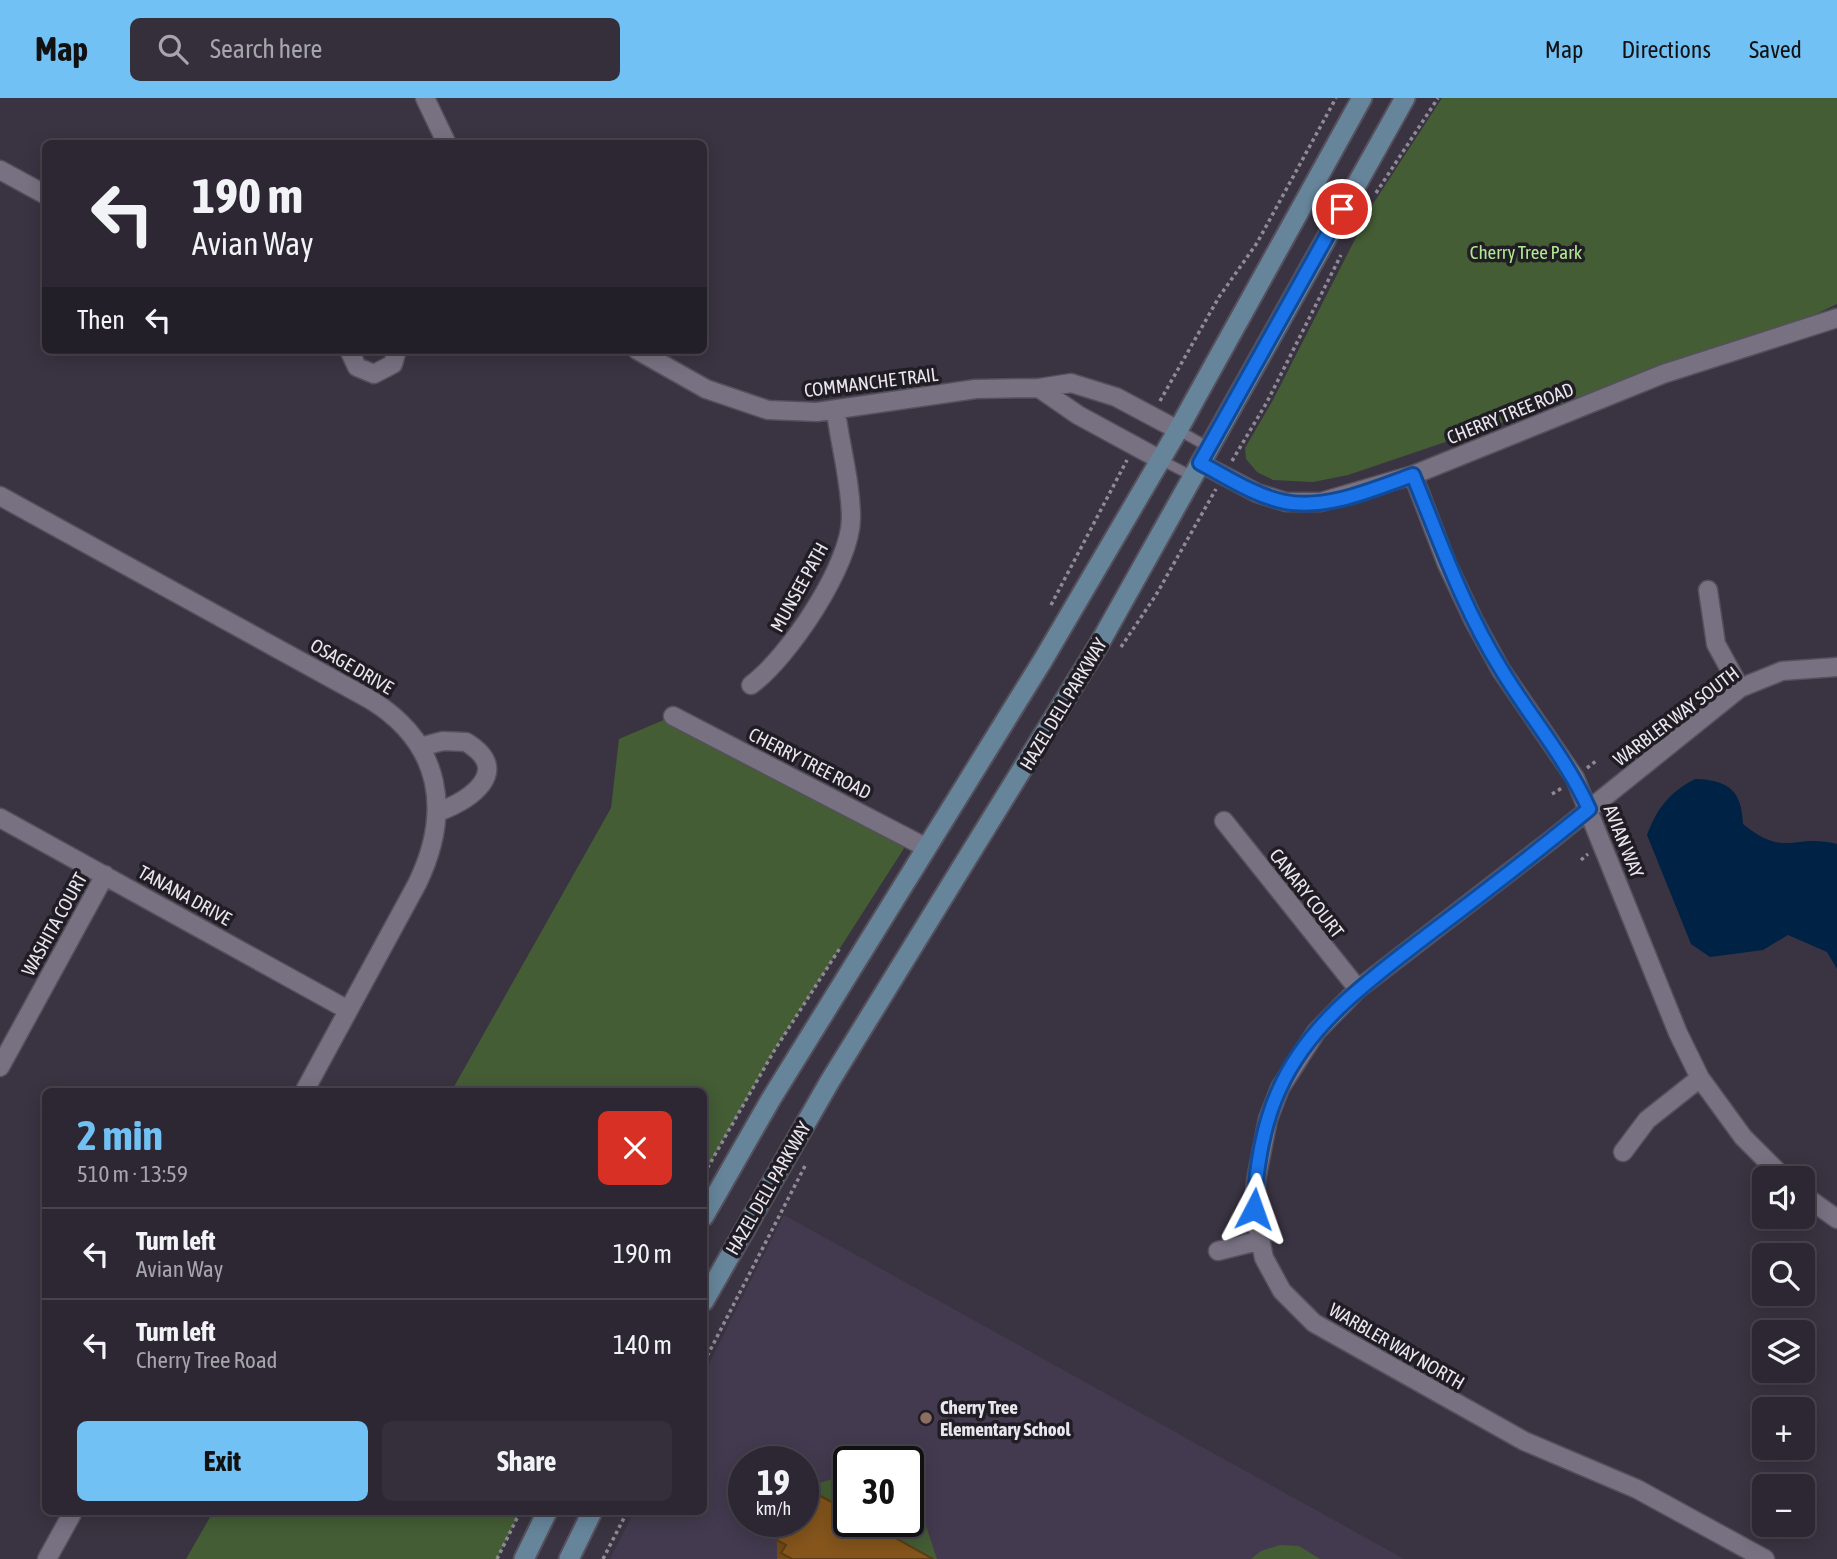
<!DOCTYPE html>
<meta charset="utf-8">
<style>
body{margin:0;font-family:"Asap Condensed",sans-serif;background:#342f3a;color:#f1f3f6;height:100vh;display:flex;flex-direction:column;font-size:26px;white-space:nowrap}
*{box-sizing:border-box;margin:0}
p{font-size:23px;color:#a6a5ac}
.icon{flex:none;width:38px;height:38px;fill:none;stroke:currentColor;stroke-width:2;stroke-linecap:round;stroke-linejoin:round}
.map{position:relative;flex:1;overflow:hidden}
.side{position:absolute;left:42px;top:990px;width:665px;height:427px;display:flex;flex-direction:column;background:#2c2732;border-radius:10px;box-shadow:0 4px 18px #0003,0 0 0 2px #48444d}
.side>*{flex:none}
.guide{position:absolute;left:42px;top:42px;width:665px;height:214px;border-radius:10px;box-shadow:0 4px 18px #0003,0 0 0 2px #48444d;background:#2c2732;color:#f1f3f6;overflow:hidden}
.buttons{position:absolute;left:1752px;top:1068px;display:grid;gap:14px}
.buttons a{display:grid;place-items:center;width:63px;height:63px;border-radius:10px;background:#2c2732;box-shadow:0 4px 18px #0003,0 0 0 2px #48444d;font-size:35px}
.speed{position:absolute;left:728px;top:1348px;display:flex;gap:14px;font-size:35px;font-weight:700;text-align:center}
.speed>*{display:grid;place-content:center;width:91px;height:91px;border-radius:50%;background:#2c2732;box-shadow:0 4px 18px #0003,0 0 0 2px #48444d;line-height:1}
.speed small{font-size:18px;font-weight:400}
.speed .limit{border:4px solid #111;border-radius:10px;background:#fff;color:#111}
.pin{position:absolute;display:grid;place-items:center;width:60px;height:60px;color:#fff;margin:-30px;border:4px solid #fff;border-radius:50%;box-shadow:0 2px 7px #0007}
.me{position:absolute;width:77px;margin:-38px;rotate:4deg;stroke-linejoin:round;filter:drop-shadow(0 0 5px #0008)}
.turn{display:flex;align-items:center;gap:24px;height:147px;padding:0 35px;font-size:32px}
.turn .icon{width:91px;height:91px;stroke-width:2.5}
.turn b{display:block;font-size:49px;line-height:60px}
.then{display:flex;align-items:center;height:66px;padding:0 35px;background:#0003;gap:14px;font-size:26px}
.round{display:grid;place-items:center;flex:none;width:74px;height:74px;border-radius:10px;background:#342f3a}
.overview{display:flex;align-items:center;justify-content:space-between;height:119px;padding:0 35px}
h1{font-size:42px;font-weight:700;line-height:52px;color:#72c1f5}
.action{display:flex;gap:14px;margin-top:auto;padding:14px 35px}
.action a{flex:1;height:80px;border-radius:10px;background:#72c1f5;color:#111;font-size:28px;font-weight:700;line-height:80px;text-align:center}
.action a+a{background:#342f3a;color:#f1f3f6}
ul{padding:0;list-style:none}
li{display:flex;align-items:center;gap:21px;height:91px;padding:0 35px;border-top:2px solid #48444d}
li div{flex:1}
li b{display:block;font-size:26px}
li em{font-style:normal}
header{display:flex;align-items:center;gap:42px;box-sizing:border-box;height:98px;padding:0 35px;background:#72c1f5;color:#111}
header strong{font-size:33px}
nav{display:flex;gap:38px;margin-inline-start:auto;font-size:24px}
.search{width:490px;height:63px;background:#342f3a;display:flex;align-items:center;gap:18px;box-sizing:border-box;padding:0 24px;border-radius:10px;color:#a6a5ac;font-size:26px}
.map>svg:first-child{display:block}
.built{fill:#433a4f;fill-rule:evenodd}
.green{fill:#445d35}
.water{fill:#002245}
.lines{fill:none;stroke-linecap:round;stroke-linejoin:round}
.service-casing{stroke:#55505c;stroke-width:12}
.minor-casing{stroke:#55505c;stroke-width:21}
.secondary-casing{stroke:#55505c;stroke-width:23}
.path{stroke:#8f8a96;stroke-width:3.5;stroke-dasharray:3.5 3.5;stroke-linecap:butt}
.service{stroke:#787182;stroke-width:9}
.minor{stroke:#787182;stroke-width:18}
.secondary{stroke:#66859b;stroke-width:19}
.wall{fill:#724918}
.shaded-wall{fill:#5d3c14}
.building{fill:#85551c;stroke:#5d3c14;stroke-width:2}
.route-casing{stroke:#114b97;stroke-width:18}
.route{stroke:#1a73e8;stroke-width:12}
.education-dot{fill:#8d6e63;stroke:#201d24;stroke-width:2.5}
.labels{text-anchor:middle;stroke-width:7;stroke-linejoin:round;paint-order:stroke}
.park-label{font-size:19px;fill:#b2e893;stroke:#201d24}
.street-label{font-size:19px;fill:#eae6ef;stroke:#201d24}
.poi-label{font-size:19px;font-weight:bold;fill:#eae6ef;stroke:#201d24;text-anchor:start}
</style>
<header>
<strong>Map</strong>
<div class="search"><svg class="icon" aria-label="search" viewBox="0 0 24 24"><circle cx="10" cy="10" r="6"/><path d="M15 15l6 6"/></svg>Search here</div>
<nav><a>Map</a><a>Directions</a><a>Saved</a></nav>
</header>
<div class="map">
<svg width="1837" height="1461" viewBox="0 0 1837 1461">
<rect width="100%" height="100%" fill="#3a3442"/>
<path class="built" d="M784 1117 1404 1461H610L634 1414H704V1276ZM744 1363H803V1423H744ZM849 1363H908V1423H849Z"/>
<path class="green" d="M1442 0H1837V206L1795 226 1348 377 1313 384 1273 382 1257 374 1246 361 1245 350 1273 302 1373 106Z
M673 618 910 741 774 953 704 1076V994H451L611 710 619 641Z
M845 1377 849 1380V1423H908V1413L924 1422 937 1461H898L803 1401 810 1388Z
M213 1414H520L497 1461H186Z
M1280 1447 1299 1448 1320 1461H1251L1261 1453Z"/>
<path class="water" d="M1695 681C1729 682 1742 693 1743 726 1786 761 1793 735 1837 746V871L1827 854 1788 837 1763 852 1710 859 1691 846 1647 737C1657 710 1670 694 1695 681Z"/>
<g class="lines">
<g class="service-casing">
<path id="service" d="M1178 332 1210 350
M1161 362 1194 379"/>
</g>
<g class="minor-casing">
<path id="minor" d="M425 0 447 46
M0 72 46 97
M349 252 357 269 374 276 393 266 397 252
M637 252 706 291 768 312 817 314 976 291 1039 290 1071 285 1116 299 1178 332
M1039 290 1078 317 1159 361
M1200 365 1257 395 1286 404H1321L1413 377 1663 276 1837 220
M1413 377 1447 466 1474 523 1501 572 1575 680 1678 935 1700 980 1743 1039 1784 1080
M0 398 371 602C442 646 452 714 417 786L304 994
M1708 492 1716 546 1740 590
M751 587C788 560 851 467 851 420 851 384 840 348 836 313
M673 618 927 750
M420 649 443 643 466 644C514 673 470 702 438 714
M0 720 348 912
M1224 723 1358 891
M0 969 105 777
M1623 1054 1647 1022 1700 980
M1802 1096 1837 1121
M1218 1153 1258 1143
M47 1461 73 1414
M1765 1461 1637 1391 1524 1343 1314 1225 1282 1193 1264 1160 1254 1111 1256 1082 1268 1021 1280 990 1316 934 1358 891 1551 742 1740 590 1782 573 1837 569"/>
</g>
<g class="secondary-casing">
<path id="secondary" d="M704 1118 771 1001 1043 562 1178 332 1362 0
M704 1203 830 983 1098 548 1405 0
M524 1461 547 1414
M569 1461 592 1414"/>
</g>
<path class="path" d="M1376 95 1438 0
M1160 303 1219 199 1257 145 1336 0
M1232 363 1267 304 1341 157
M1051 507 1127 362
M1121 549 1156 497 1216 391
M1587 670 1596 663
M1552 696 1562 690
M1613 731 1623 725
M1581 762 1588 756
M704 1076 774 953 840 850
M704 1264 806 1066
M497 1461 520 1414
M603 1461 627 1414"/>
<use href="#service" class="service"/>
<use href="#minor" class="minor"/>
<use href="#secondary" class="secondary"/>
</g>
<path class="wall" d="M848 1424 853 1427 933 1461H777V1442Z"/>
<path class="shaded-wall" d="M848 1413V1433L843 1422Z"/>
<path class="building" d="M806 1390 848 1413 843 1422 853 1427 855 1423H865L933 1461H792L781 1455 786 1447 777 1442 788 1423H803V1395Z"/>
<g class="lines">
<g class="route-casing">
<path id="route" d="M1254 1111C1256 1070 1262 1029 1279 992 1310 922 1375 878 1433 833 1486 793 1538 753 1589 711 1566 660 1530 619 1501 571 1463 510 1440 443 1413 377 1374 391 1327 412 1285 404 1255 398 1227 379 1200 365L1342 111"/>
</g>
<use href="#route" class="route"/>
</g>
<circle class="education-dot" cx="926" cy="1320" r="7"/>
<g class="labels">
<g class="park-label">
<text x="1526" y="161">Cherry Tree Park</text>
</g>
<g class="street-label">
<text transform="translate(871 284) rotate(-7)" y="7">COMMANCHE TRAIL</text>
<text transform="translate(1510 315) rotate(-22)" y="7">CHERRY TREE ROAD</text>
<text transform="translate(799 489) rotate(-61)" y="7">MUNSEE PATH</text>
<text transform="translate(352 568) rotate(30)" y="7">OSAGE DRIVE</text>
<text transform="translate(1063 606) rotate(-59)" y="7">HAZEL DELL PARKWAY</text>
<text transform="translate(1676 618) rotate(-37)" y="7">WARBLER WAY SOUTH</text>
<text transform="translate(810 665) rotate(27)" y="7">CHERRY TREE ROAD</text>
<text transform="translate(1624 743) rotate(68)" y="7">AVIAN WAY</text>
<text transform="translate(1307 795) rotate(52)" y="7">CANARY COURT</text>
<text transform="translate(185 797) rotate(29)" y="7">TANANA DRIVE</text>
<text transform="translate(54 826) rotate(-61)" y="7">WASHITA COURT</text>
<text transform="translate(768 1090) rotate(-60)" y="7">HAZEL DELL PARKWAY</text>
<text transform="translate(1397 1248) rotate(30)" y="7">WARBLER WAY NORTH</text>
</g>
<g class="poi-label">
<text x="940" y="1316">Cherry Tree<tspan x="940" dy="22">Elementary School</tspan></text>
</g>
</g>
</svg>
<div class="buttons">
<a><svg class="icon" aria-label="sound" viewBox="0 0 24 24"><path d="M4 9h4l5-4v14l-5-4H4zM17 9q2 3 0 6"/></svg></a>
<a><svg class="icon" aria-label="search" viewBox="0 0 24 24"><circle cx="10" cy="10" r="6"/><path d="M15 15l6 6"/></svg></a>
<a><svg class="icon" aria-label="layers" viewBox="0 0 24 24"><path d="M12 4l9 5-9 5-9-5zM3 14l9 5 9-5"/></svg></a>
<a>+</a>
<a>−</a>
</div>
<div class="speed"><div>19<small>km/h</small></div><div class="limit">30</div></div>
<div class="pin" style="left:1342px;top:111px;background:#d93025"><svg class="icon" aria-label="arrive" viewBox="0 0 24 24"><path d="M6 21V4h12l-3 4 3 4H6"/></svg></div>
<svg class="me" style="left:1254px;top:1111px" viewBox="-20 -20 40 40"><path d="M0-17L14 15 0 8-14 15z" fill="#1a73e8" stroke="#fff" stroke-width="4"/></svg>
<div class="guide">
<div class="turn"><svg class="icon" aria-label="left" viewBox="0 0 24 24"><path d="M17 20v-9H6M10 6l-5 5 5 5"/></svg><div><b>190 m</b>Avian Way</div></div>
<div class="then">Then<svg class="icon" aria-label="left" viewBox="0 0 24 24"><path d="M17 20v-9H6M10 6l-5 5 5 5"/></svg></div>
</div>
<section class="side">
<div class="overview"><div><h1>2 min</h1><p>510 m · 13:59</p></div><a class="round" style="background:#d93025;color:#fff"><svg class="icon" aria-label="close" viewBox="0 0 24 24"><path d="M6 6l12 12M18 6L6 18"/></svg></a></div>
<ul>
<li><svg class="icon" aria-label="left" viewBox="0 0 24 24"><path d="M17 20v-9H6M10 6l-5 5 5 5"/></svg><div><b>Turn left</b><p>Avian Way</p></div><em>190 m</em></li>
<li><svg class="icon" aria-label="left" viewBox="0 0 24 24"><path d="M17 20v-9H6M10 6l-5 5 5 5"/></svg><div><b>Turn left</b><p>Cherry Tree Road</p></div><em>140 m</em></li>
</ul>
<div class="action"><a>Exit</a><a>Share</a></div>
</section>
</div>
